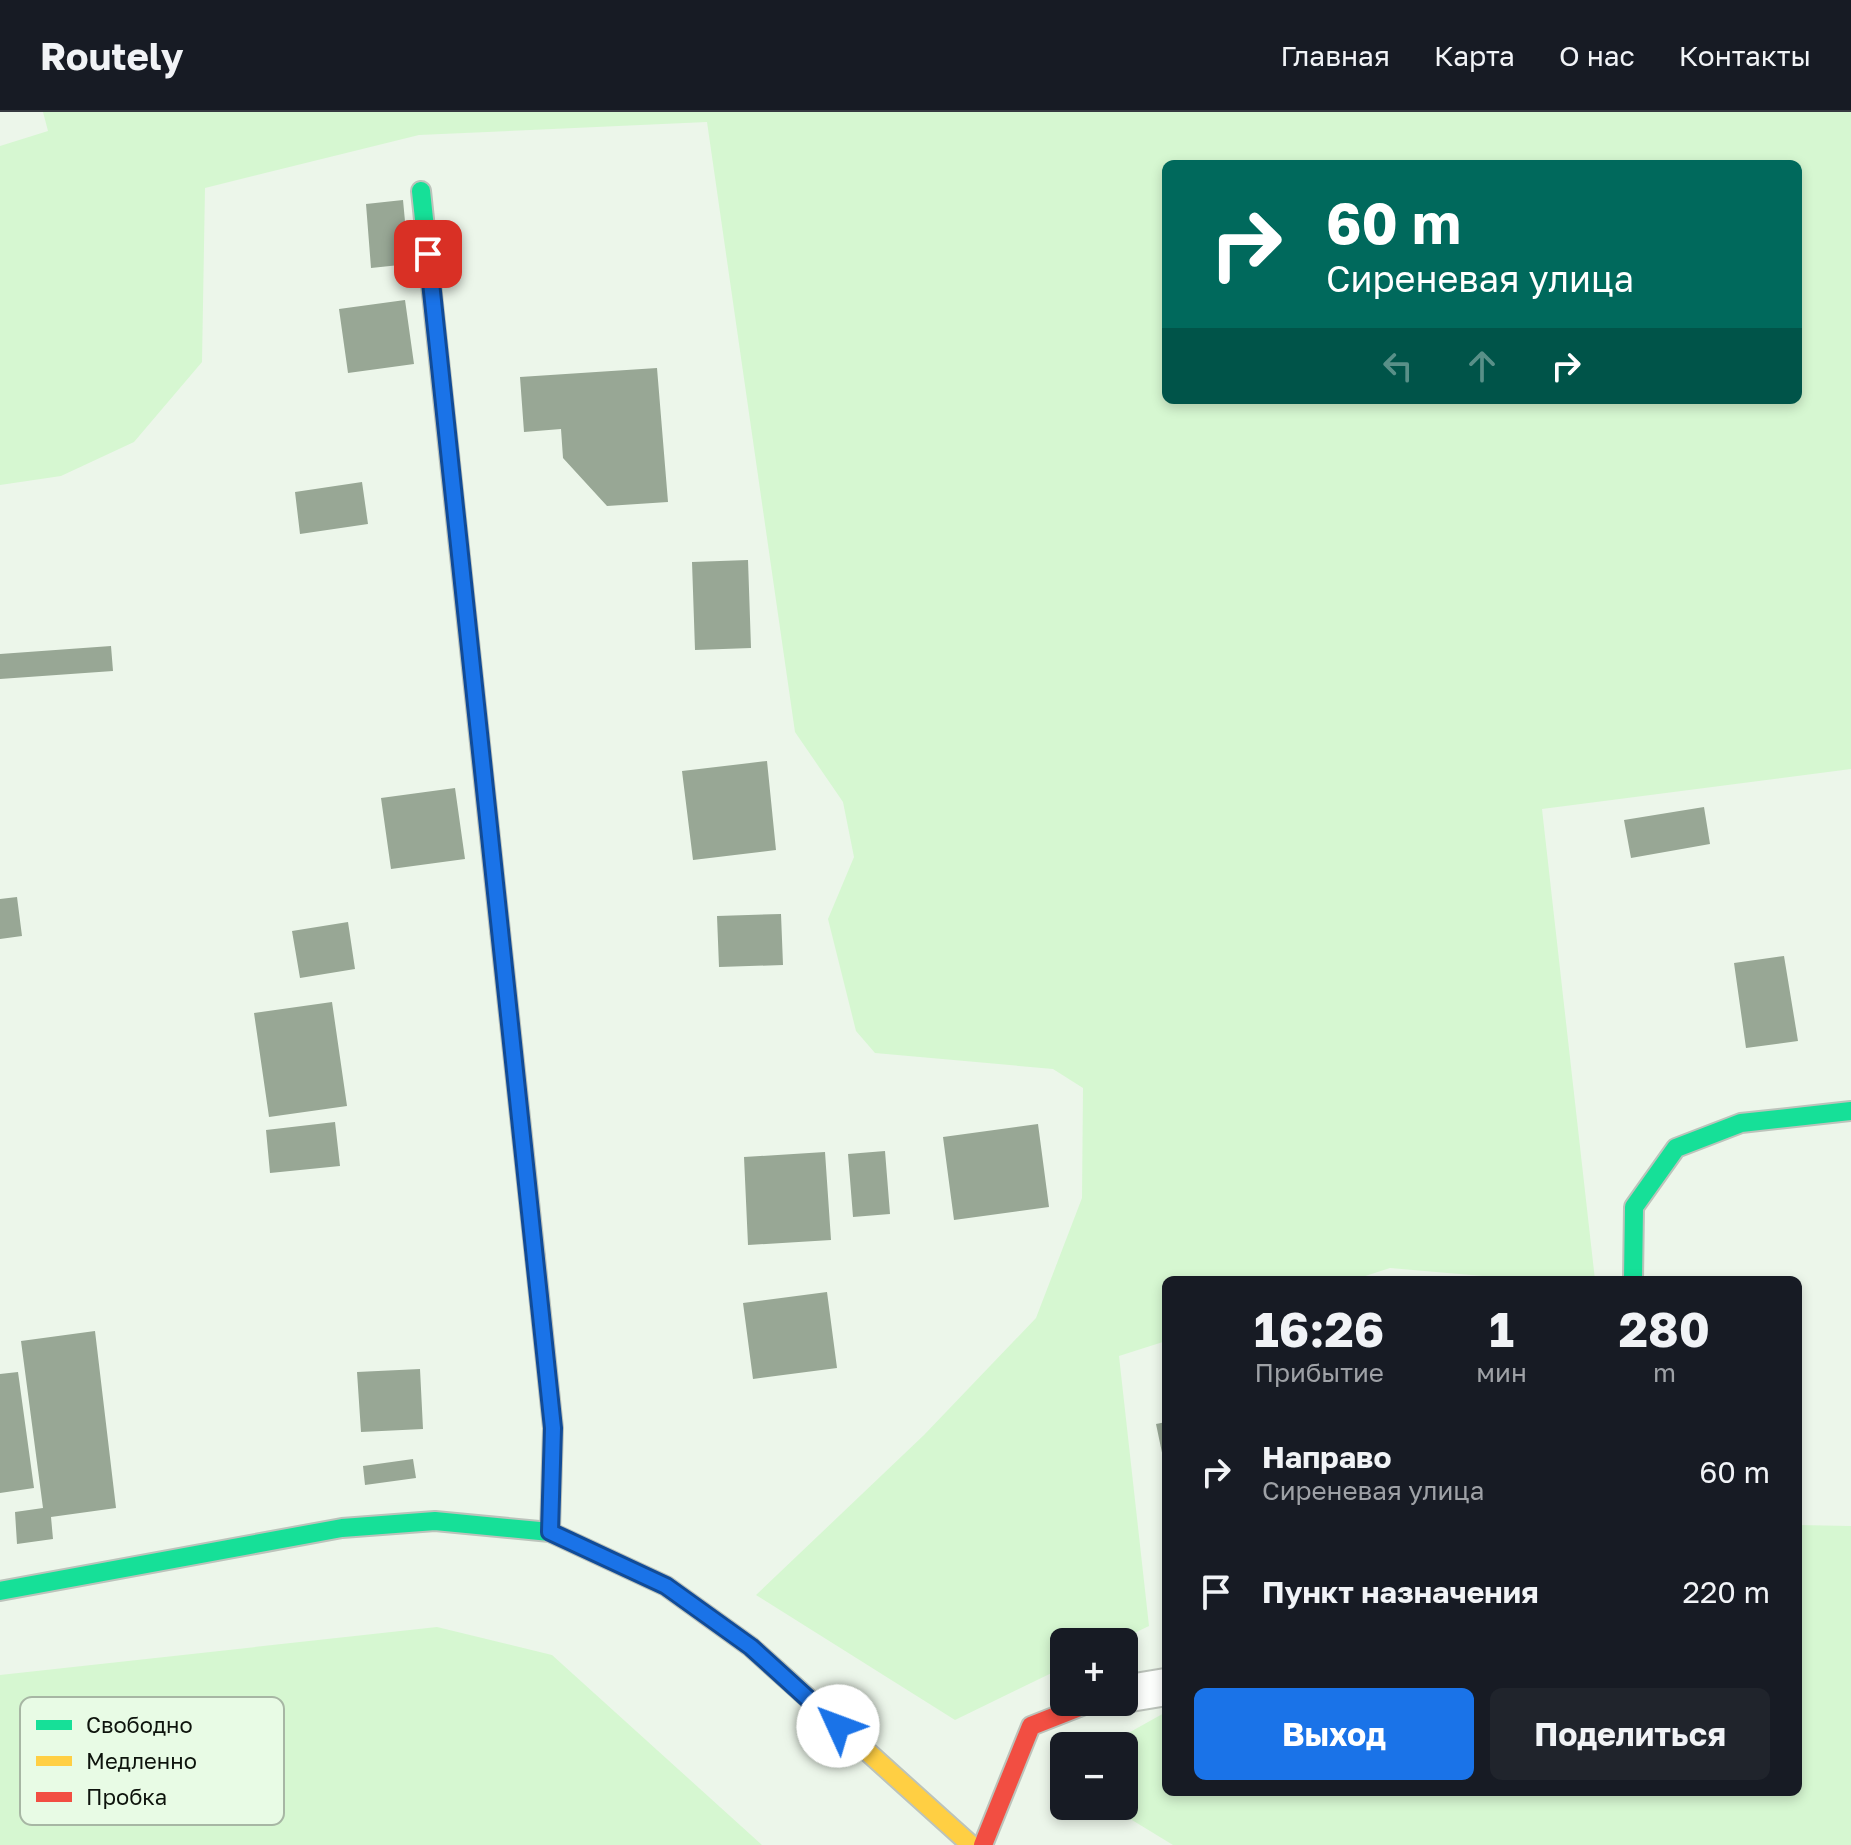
<!DOCTYPE html>
<html lang="ru">
<meta charset="utf-8">
<style>
body{margin:0;font-family:"Golos Text",sans-serif;background:#20242c;color:#f1f3f6;height:100vh;display:flex;flex-direction:column;font-size:30px;white-space:nowrap}
*{box-sizing:border-box;margin:0}
p{font-size:26px;color:#9ea1a6}
.icon{flex:none;width:44px;height:44px;fill:none;stroke:currentColor;stroke-width:2;stroke-linecap:round;stroke-linejoin:round}
.map{position:relative;flex:1;overflow:hidden}
.panel{position:absolute;left:1162px;top:1164px;width:640px;height:520px;display:flex;flex-direction:column;background:#171b24;border-radius:12px;box-shadow:0 4px 12px #0003}
.panel>*{flex:none}
.banner{position:absolute;left:1162px;top:48px;width:640px;height:244px;border-radius:12px;box-shadow:0 4px 12px #0003;background:#00695c;color:#fff;overflow:hidden}
.controls{position:absolute;left:1050px;top:1516px;display:grid;gap:16px}
.controls a{display:grid;place-items:center;width:88px;height:88px;border-radius:12px;background:#171b24;box-shadow:0 4px 12px #0003;font-size:40px}
.pin{position:absolute;display:grid;place-items:center;width:68px;height:68px;color:#fff;margin:-34px;border-radius:16px;box-shadow:0 4px 12px #0006}
.me{position:absolute;width:88px;margin:-44px;rotate:313deg;stroke-linejoin:round;filter:drop-shadow(0 0 6px #0008)}
.turn{display:flex;align-items:center;gap:28px;height:168px;padding:0 32px;font-size:36px}
.turn .icon{width:104px;height:104px;stroke-width:2.5}
.turn b{display:block;font-size:56px;line-height:68px}
.lanes{display:flex;align-items:center;height:76px;padding:0 32px;background:#0003;justify-content:center;gap:40px;direction:ltr}
.lanes .off{opacity:.35}
.eta{display:flex;justify-content:space-evenly;align-items:center;height:136px;text-align:center}
.eta b{font-size:48px;font-weight:700;line-height:56px}
.button{display:flex;gap:16px;margin-top:auto;padding:16px 32px}
.button a{flex:1;height:92px;border-radius:12px;background:#1a73e8;color:#fff;font-size:32px;font-weight:700;line-height:92px;text-align:center}
.button a+a{background:#20242c;color:#f1f3f6}
ul{padding:0;list-style:none}
li{display:flex;align-items:center;gap:24px;height:120px;padding:0 32px}
li div{flex:1}
li b{display:block;font-size:30px}
li em{font-style:normal}
header{display:flex;align-items:center;gap:48px;box-sizing:border-box;height:112px;padding:0 40px;background:#171b24;border-bottom:2px solid #363941}
header strong{font-size:38px}
nav{display:flex;gap:44px;margin-inline-start:auto;font-size:28px}
.map>svg:first-child{display:block}
.green{fill:#d6f7d1;fill-rule:evenodd}
.building{fill:#98a795}
.lines{fill:none;stroke-linecap:round;stroke-linejoin:round}
.street-casing{stroke:#bcc3bb;stroke-width:40}
.fast-casing{stroke:#bcc3bb;stroke-width:22}
.slow-casing{stroke:#bcc3bb;stroke-width:22}
.jam-casing{stroke:#bcc3bb;stroke-width:22}
.street{stroke:#fcfefc;stroke-width:36}
.fast{stroke:#16e098;stroke-width:18}
.slow{stroke:#ffcf43;stroke-width:18}
.jam{stroke:#f24e42;stroke-width:18}
.route-casing{stroke:#114b97;stroke-width:20}
.route{stroke:#1a73e8;stroke-width:14}
.key{fill:#e8fbe5;stroke:#a7b6a4;stroke-width:2}
.key-label{font-size:22px;fill:#0e140d}
</style>
<header>
<strong>Routely</strong>
<nav><a>Главная</a><a>Карта</a><a>О нас</a><a>Контакты</a></nav>
</header>
<div class="map">
<svg width="1851" height="1733" viewBox="0 0 1851 1733">
<rect width="100%" height="100%" fill="#ecf6ea"/>
<path class="green" d="M43 0H1851V657L1542 697 1595 1168H1528L1390 1156 1353 1168H1166V1229L1119 1244 1149 1514 1116 1530H1064V1555L955 1608 756 1483 924 1323 1036 1206 1082 1086 1083 976 1053 957 875 941 856 919 828 807 854 745 843 690 795 620 707 10 419 23 205 76 202 250 134 330 61 364 0 373V34L48 19ZM1798 52V288H1166V52Z
M1798 1413 1851 1414V1733H1173L1109 1694H1124V1634H1105L1166 1600V1680H1798Z
M437 1515 552 1543 762 1733H0V1563Z"/>
<path class="building" d="M403 88 409 152 371 156 366 92Z
M405 188 414 252 348 261 339 197Z
M657 256 668 390 607 394 563 346 561 317 524 320 520 265Z
M362 370 368 412 300 422 295 380Z
M748 448 751 536 695 538 692 450Z
M111 534 113 559 0 567V542Z
M767 649 776 738 693 748 682 659Z
M455 676 465 747 391 757 381 686Z
M1704 695 1710 732 1631 746 1624 708Z
M17 785 22 824 0 827V787Z
M781 802 783 853 719 855 717 804Z
M348 810 355 857 300 866 292 819Z
M1784 844 1798 929 1746 936 1734 851Z
M332 890 347 994 269 1005 254 901Z
M335 1010 340 1054 270 1061 266 1018Z
M1038 1012 1049 1095 954 1108 943 1025Z
M885 1039 890 1102 853 1105 848 1042Z
M825 1040 831 1128 748 1133 744 1045Z
M827 1180 837 1256 753 1267 743 1191Z
M95 1219 116 1396 51 1405 53 1427 17 1432 15 1400 43 1396 21 1229Z
M420 1257 423 1317 361 1320 357 1260Z
M18 1260 34 1376 0 1381V1262Z
M1166 1310V1355H1165L1156 1312Z
M413 1347 416 1366 365 1373 363 1354Z"/>
<g class="lines">
<g class="street-casing">
<path id="street" d="M1124 1582 1166 1575"/>
</g>
<g class="fast-casing">
<path id="fast" d="M421 79 500 819
M535 1145 553 1316 550 1420
M1633 1168 1634 1095 1676 1036 1741 1011 1851 999
M0 1479 342 1416 435 1409 550 1420 666 1474 751 1535 809 1587"/>
</g>
<g class="slow-casing">
<path id="slow" d="M500 819 535 1145
M809 1587 971 1733"/>
</g>
<g class="jam-casing">
<path id="jam" d="M983 1733 1031 1614 1092 1590"/>
</g>
<use href="#street" class="street"/>
<use href="#fast" class="fast"/>
<use href="#slow" class="slow"/>
<use href="#jam" class="jam"/>
</g>
<g class="lines">
<g class="route-casing">
<path id="route" d="M428 142 553 1316 550 1420 666 1474 751 1535 838 1614"/>
</g>
<use href="#route" class="route"/>
</g>
<rect x="20" y="1585" width="264" height="128" rx="12" class="key"/>
<rect x="36" y="1608" width="36" height="10" fill="#16e098"/>
<rect x="36" y="1644" width="36" height="10" fill="#ffcf43"/>
<rect x="36" y="1680" width="36" height="10" fill="#f24e42"/>
<g class="key-label">
<text x="86" y="1621">Свободно</text>
<text x="86" y="1657">Медленно</text>
<text x="86" y="1693">Пробка</text>
</g>
</svg>
<div class="controls">
<a>+</a>
<a>−</a>
</div>
<div class="pin" style="left:428px;top:142px;background:#d93025"><svg class="icon" aria-label="arrive" viewBox="0 0 24 24"><path d="M6 21V4h12l-3 4 3 4H6"/></svg></div>
<svg class="me" style="left:838px;top:1614px" viewBox="-20 -20 40 40"><circle r="19" fill="#fff"/><path d="M0-13L10 11 0 6-10 11z" fill="#1a73e8"/></svg>
<div class="banner">
<div class="turn"><svg class="icon" aria-label="right" viewBox="0 0 24 24"><path d="M7 20v-9h11M14 6l5 5-5 5"/></svg><div><b>60 m</b>Сиреневая улица</div></div>
<div class="lanes"><svg class="icon off" aria-label="left" viewBox="0 0 24 24"><path d="M17 20v-9H6M10 6l-5 5 5 5"/></svg><svg class="icon off" aria-label="ahead" viewBox="0 0 24 24"><path d="M12 20V5M6 11l6-6 6 6"/></svg><svg class="icon" aria-label="right" viewBox="0 0 24 24"><path d="M7 20v-9h11M14 6l5 5-5 5"/></svg></div>
</div>
<section class="panel">
<div class="eta">
<div><b>16:26</b><p>Прибытие</p></div>
<div><b>1</b><p>мин</p></div>
<div><b>280</b><p>m</p></div>
</div>
<ul>
<li><svg class="icon" aria-label="right" viewBox="0 0 24 24"><path d="M7 20v-9h11M14 6l5 5-5 5"/></svg><div><b>Направо</b><p>Сиреневая улица</p></div><em>60 m</em></li>
<li><svg class="icon" aria-label="arrive" viewBox="0 0 24 24"><path d="M6 21V4h12l-3 4 3 4H6"/></svg><div><b>Пункт назначения</b></div><em>220 m</em></li>
</ul>
<div class="button"><a>Выход</a><a>Поделиться</a></div>
</section>
</div>
